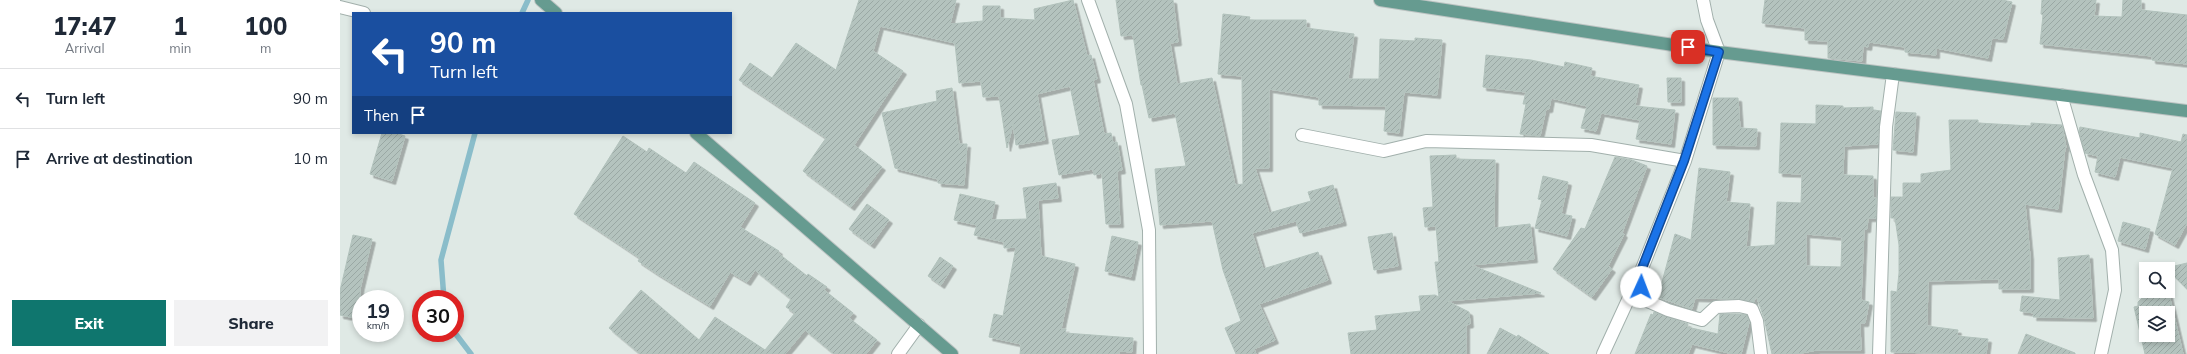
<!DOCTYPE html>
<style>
body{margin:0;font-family:Mulish,sans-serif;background:#f2f2f3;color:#1f2937;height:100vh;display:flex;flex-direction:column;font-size:15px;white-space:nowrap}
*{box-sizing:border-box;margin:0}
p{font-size:13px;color:#747a83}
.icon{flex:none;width:22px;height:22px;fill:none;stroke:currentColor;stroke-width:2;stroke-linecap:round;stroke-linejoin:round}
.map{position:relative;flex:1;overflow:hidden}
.panel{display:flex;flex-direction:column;background:#fff;width:340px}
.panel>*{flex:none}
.hud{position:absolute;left:12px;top:12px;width:380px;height:122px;border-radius:0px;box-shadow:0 2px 6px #0003;background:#1a4fa0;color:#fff;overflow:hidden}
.buttons{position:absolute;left:1799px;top:262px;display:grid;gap:8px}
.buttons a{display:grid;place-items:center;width:36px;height:36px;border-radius:0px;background:#fff;box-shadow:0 2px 6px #0003;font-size:20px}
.speed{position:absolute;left:12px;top:290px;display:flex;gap:8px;font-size:20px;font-weight:700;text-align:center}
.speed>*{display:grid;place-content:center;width:52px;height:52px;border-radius:50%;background:#fff;box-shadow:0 2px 6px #0003;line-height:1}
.speed small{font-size:10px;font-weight:400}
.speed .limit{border:6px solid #d22;background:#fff;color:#111}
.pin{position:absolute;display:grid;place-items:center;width:34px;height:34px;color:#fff;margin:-17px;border-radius:8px;box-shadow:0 2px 6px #0006}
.me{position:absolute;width:44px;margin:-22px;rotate:2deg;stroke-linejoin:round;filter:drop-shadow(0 0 3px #0008)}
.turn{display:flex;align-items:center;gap:14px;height:84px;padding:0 12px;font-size:18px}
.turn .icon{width:52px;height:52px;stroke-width:2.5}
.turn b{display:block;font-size:28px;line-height:34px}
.then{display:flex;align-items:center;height:38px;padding:0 12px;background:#0003;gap:8px;font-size:15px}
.eta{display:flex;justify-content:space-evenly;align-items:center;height:68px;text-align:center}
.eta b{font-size:24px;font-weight:800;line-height:28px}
.cta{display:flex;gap:8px;margin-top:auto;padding:8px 12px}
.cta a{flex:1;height:46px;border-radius:0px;background:#0f766e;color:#fff;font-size:16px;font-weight:800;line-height:46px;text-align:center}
.cta a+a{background:#f2f2f3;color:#1f2937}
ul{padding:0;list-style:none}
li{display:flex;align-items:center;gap:12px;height:60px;padding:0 12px;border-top:1px solid #e0e1e3}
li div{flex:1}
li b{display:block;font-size:15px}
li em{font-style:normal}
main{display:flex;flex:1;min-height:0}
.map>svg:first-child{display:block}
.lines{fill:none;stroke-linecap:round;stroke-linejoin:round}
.stream{stroke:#8abdca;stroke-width:5.5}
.building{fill:url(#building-hatch);stroke:#b2c2bc;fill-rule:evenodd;filter:url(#shadow)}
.minor-casing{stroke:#a2b0ac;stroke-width:14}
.major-casing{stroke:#bcc3c2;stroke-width:14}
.minor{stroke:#fff;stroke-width:12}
.major{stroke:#669b90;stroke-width:12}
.route-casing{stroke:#114b97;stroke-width:10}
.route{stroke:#1a73e8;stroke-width:7}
</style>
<main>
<section class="panel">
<div class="eta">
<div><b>17:47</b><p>Arrival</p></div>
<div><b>1</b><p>min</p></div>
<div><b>100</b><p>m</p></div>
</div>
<ul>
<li><svg class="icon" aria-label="left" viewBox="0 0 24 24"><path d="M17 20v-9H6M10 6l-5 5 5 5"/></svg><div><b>Turn left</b></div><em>90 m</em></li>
<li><svg class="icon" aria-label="arrive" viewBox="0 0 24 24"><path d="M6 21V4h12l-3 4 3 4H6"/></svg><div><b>Arrive at destination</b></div><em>10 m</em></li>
</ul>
<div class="cta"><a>Exit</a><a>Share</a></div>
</section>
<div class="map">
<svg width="1847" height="354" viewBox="0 0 1847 354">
<defs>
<pattern id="building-hatch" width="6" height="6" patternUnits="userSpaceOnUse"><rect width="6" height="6" fill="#b4c3be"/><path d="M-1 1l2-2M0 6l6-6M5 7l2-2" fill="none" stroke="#9aa8a4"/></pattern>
<filter id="shadow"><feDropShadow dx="3.5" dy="3.5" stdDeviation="0" flood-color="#0004"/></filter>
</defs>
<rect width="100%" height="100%" fill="#dfe9e5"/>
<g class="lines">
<path class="stream" d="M182 13 188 0
M104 299 101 260 135 133
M115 333 131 354"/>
</g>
<path class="building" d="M519 0H616L610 24 643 21V6H660V18L695 20 694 9 733 0 747 56 751 55 757 79 753 80 764 134 771 133 773 143 777 142 782 170 777 171 780 224H766L762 173 754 175 753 169 719 175 712 140 740 135 730 86 697 94 705 140 676 145 673 124 667 148 659 96 643 97 641 81 619 83 615 43 540 26 533 51 563 71 514 145 542 167 511 207 463 171 486 138 399 80 410 63 432 78 456 43 496 70Z
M776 0H833L838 42 830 43 837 84 872 78 895 185 903 184 902 76 878 74 883 14 910 17 909 20H966V28L1014 34 1008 79H1039L1040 39 1075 41V38L1102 40 1097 95 1064 92 1059 133 1044 131 1046 106 979 105V97L929 89V168H915L929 213 971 201 968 192 993 185 1003 222 960 233 956 221 912 233 923 269 978 252 988 280 919 304 935 340 914 349 916 354H896L885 328 901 321 883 270 872 221 820 225 815 169 846 166 835 113 809 118 802 85H801L793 35 781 36Z
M1425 0H1662L1672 2 1663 39 1652 38 1648 58 1596 48V55L1565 52V47L1529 42 1528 47 1523 46 1522 61 1488 58V41L1465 40V28L1422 23Z
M1702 0H1756L1754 16 1782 17 1783 0H1801V10L1847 15V64L1812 60V56L1700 44 1703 15 1701 14Z
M1146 55 1191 60 1224 67 1225 62 1252 68 1250 76 1299 85 1295 106 1335 110 1331 144 1296 139 1300 120 1261 113 1256 131 1241 128 1247 106 1211 98 1209 109H1206L1200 136 1180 134 1186 104H1183L1186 92 1143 87Z
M1327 78H1341V102H1328Z
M612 88 619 144H627L624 185 598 183V179L555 168 542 113 597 101 596 91Z
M1373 98H1398L1400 128 1417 129 1416 146 1373 145Z
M1476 105 1503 106V108L1533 107V110L1541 111 1538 144 1504 146 1503 175 1533 176V198H1536V218H1528L1527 229H1524L1521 300 1529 302 1525 323H1520L1521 350H1477L1456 354H1432L1424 318 1416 295 1414 302 1399 299 1355 298 1352 309 1318 297 1335 234 1351 240 1359 168 1390 172 1386 202 1410 204 1406 247 1435 245 1437 202 1461 203 1462 174 1439 173 1441 123 1476 124ZM1466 234 1502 237 1501 267 1466 266Z
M1556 112 1576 113 1573 152 1553 150Z
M1609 120H1638V123L1691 126V123L1722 125 1726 148H1725L1718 209 1685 204 1690 256V289H1659V279L1588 281 1587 326 1618 330 1617 336 1648 339 1646 354 1551 352V291L1557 292 1559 273V245L1555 218H1551V197H1563V183H1581V174L1611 170Z
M1740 127 1800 138V133L1841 142 1843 134 1847 135V223L1835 245 1815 234 1833 168 1780 157 1775 177 1755 172 1758 156 1745 153 1739 131Z
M42 133H56L65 136 52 181 30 174Z
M283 136 307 152 309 148 346 173 354 162 415 203 400 227 439 251 438 253 467 276 468 274 487 287 484 290 513 313 509 318 537 340 526 354H494L465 330 445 354H300L269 328 301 290 359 340 375 317 425 350 455 313 446 307 451 299 415 270 407 282 390 272 370 306 316 273 298 261 300 258 234 214Z
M1116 155V159L1155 160 1154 228 1190 224 1194 259 1131 265 1201 293 1107 301 1129 312 1130 324 1126 325V354H1011L1008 333 1037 330 1035 316 1081 311 1079 296 1095 295 1099 297 1095 262H1099L1096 226 1085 227 1083 208 1093 207 1090 156Z
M1275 157 1292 160 1307 166 1282 233 1284 234 1268 266 1272 269 1252 297 1213 269 1241 228 1245 229Z
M1203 176 1228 182 1221 214 1232 216 1227 236 1195 228 1202 200 1198 199Z
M716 183 718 198 698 200 701 256 735 264 721 329H726L725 333 793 338 792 352 779 351V354H680L681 344 649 337 654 314 663 316 676 247 664 248V242L634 235 637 225 614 220 620 194 655 202 651 220 687 219 683 188Z
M527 204 549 220 531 245 509 229Z
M1783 222 1810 229 1805 249 1778 241Z
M1052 233 1058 266 1034 270 1028 237Z
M13 235 32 239 20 289 21 319 0 315V291Z
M772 236 798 242 791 277 765 271Z
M1749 255 1753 318 1693 317 1694 313 1680 311 1682 296 1720 300 1718 258Z
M600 257 613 266 601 285 588 276Z
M1847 263V289L1826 268Z
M1828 290 1843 354H1805L1794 307 1798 306V302L1809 291ZM1806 313H1828V335H1806Z
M1314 312 1348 324 1347 327 1378 334 1380 314H1398L1407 315 1409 322 1401 354H1393L1352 344 1348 354H1295L1311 314 1313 315Z
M1160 328 1177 337 1178 335 1209 354H1147Z
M1686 334 1735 353V354H1678Z"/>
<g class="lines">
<g class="minor-casing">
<path id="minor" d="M748 0 786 104 809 230 810 354
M0 7 24 13
M1721 95 1744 175 1772 250 1775 290 1761 354
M962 135 1044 151 1086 141 1251 145 1345 161
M1299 276 1303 299 1328 310 1362 320 1376 307 1399 306 1412 309 1417 321 1421 354
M558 354 579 325
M1263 354 1299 276 1345 161 1379 52 1367 20 1363 0
M1539 354 1546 127 1553 74"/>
</g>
<g class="major-casing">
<path id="major" d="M201 0 216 13
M1040 0 1379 52 1847 111
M356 133 612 354"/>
</g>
<use href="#minor" class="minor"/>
<use href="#major" class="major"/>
</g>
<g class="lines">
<g class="route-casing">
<path id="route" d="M1301 287 1299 276 1344 161 1379 52 1348 47"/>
</g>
<use href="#route" class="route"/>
</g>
</svg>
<div class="buttons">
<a><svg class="icon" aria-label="search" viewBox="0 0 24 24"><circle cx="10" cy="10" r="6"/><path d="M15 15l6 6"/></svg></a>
<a><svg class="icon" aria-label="layers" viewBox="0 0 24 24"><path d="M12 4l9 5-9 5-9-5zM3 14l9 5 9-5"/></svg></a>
</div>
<div class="speed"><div>19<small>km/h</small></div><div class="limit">30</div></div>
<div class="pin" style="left:1348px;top:47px;background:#d93025"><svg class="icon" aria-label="arrive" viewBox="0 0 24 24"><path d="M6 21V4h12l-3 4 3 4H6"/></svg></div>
<svg class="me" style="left:1301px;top:287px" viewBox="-20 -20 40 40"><circle r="19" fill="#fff"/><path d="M0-13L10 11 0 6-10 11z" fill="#1a73e8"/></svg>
<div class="hud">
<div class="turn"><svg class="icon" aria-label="left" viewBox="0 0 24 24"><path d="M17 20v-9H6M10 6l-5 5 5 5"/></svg><div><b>90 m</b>Turn left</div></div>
<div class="then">Then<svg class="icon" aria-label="arrive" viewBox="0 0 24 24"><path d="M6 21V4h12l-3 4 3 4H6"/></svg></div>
</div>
</div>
</main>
